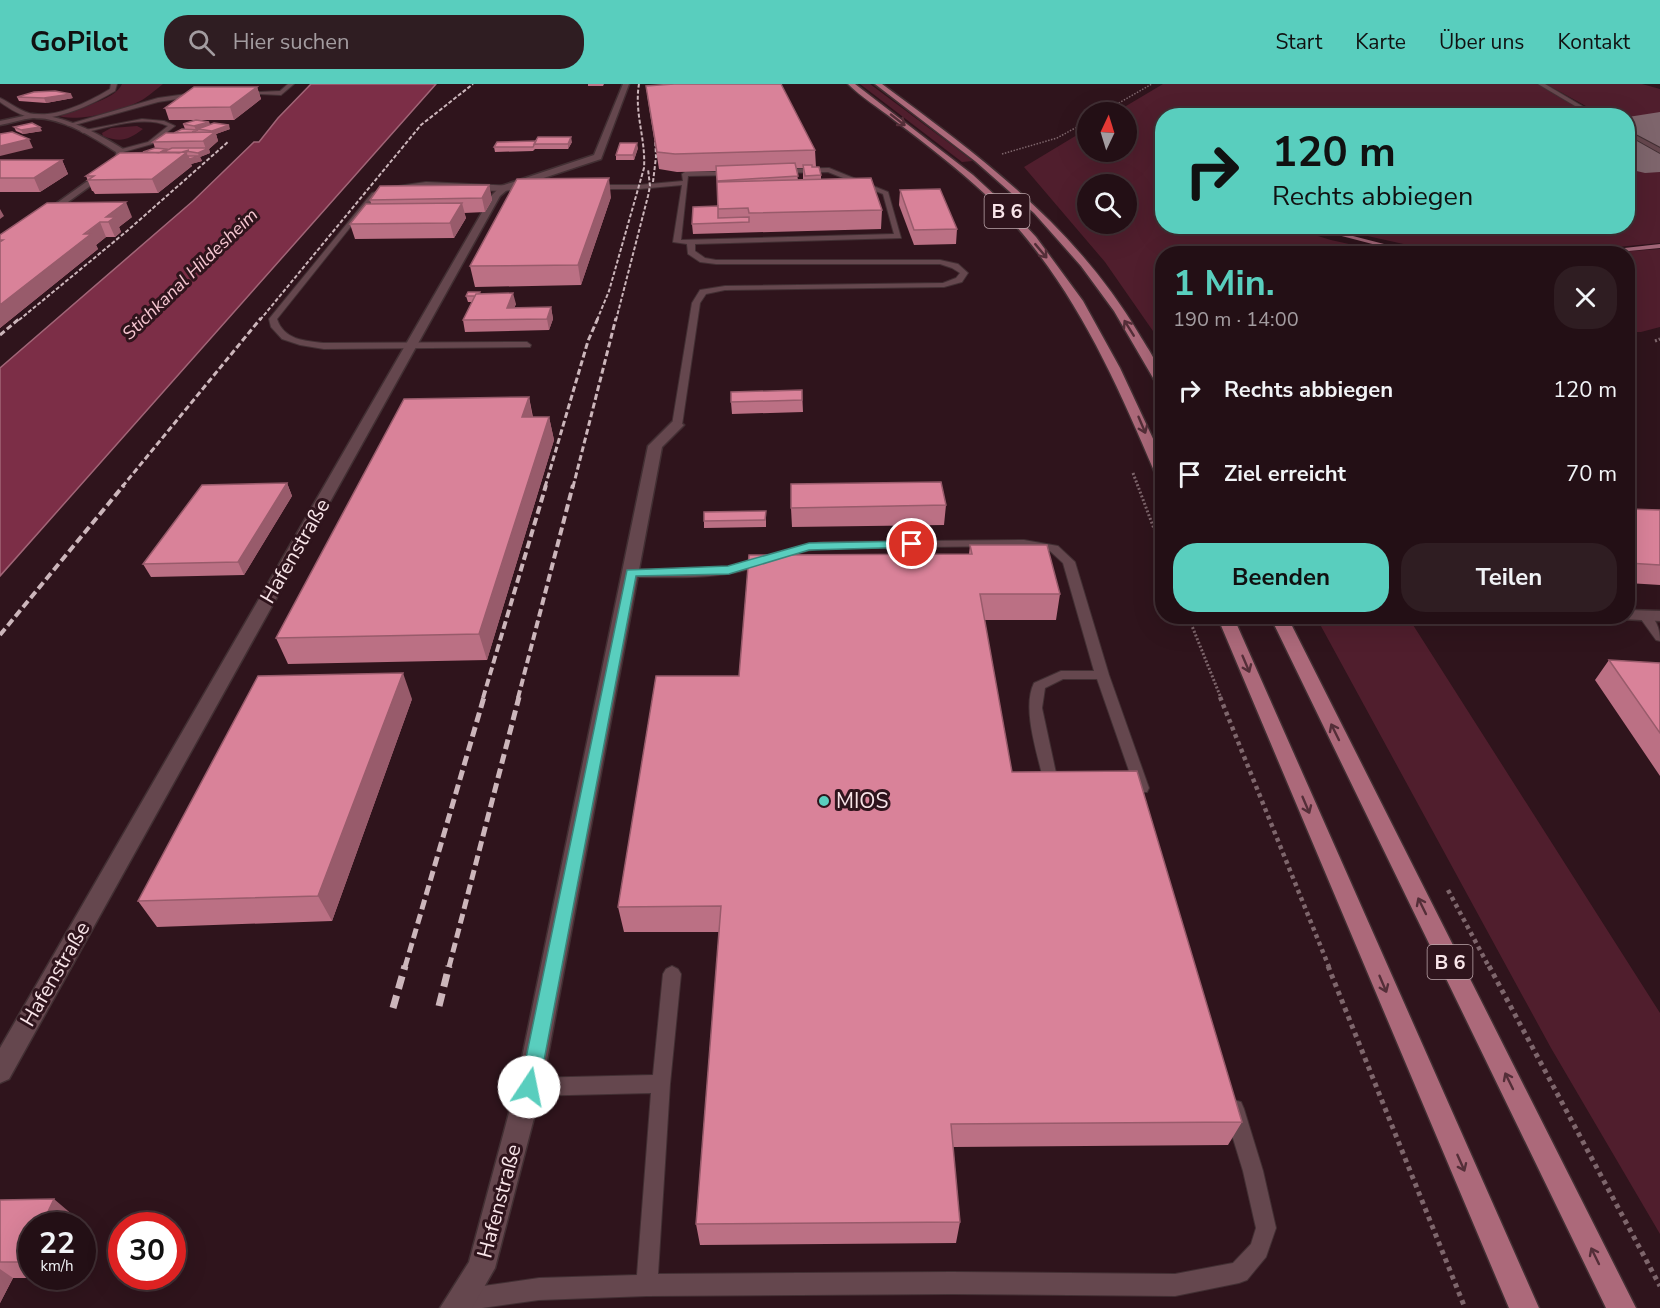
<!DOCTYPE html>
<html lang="de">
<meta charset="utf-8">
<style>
body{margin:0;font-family:"Nunito Sans",sans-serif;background:#2f1d22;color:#f1f3f6;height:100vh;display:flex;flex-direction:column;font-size:22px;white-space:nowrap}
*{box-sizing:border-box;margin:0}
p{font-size:20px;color:#a39ca0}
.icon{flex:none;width:33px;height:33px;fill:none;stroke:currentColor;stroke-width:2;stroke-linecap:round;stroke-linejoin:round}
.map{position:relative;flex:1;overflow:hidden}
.drawer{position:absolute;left:1155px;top:162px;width:480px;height:378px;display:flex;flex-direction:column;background:#230f15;border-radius:24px;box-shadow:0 6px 24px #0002,0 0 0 2px #402f34}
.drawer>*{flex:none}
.hud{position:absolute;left:1155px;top:24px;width:480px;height:126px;border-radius:24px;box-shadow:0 6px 24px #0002,0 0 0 2px #402f34;background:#59cebe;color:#111;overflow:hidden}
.needle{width:39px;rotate:4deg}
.tools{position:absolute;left:1077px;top:18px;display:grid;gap:12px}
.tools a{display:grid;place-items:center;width:60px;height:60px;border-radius:50%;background:#230f15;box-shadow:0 6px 24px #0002,0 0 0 2px #402f34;font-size:30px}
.speed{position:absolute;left:18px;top:1128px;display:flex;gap:12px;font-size:30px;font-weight:700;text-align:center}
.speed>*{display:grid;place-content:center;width:78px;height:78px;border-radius:50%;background:#230f15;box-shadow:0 6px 24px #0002,0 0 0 2px #402f34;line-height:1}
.speed small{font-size:15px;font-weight:400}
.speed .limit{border:9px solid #d22;background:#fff;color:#111}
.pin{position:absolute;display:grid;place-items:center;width:51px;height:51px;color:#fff;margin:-26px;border:3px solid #fff;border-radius:50%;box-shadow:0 2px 6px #0007}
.me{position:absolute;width:66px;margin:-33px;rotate:11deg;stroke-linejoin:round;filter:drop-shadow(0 0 4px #0008)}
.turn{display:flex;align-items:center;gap:21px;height:126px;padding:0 18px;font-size:27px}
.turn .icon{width:78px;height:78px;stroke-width:2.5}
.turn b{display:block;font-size:42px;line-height:51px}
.round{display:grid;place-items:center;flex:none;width:63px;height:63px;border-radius:24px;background:#2f1d22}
.head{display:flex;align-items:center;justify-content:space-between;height:102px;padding:0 18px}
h1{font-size:36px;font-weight:700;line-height:45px;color:#59cebe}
.primary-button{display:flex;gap:12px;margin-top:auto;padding:12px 18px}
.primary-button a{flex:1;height:69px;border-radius:24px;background:#59cebe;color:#111;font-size:24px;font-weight:700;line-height:69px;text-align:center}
.primary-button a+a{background:#2f1d22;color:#f1f3f6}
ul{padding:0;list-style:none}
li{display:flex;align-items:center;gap:18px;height:84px;padding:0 18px}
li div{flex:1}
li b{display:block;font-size:22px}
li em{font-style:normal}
header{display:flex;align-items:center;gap:36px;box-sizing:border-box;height:84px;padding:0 30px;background:#59cebe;color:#111}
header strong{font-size:28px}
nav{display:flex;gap:33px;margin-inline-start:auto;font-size:21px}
.search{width:420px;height:54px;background:#2f1d22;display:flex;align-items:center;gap:15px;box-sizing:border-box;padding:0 21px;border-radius:24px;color:#a39ca0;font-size:22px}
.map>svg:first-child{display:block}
.green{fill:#501e2d;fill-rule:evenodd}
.water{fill:#7c2e47;stroke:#a16577;stroke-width:1.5}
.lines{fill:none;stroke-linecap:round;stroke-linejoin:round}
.stream{fill:#a16577;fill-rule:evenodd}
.taxiway{fill:#7e656c;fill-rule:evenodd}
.runway{fill:#7e656c;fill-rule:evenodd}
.service-casing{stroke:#422f33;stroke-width:2}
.minor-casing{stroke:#422f33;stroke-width:3}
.primary-casing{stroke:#422f33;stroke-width:3}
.path-far3{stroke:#7e666c;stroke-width:1.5;stroke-dasharray:1.5 1.5;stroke-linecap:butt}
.path-far2{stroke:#7e666c;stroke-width:3;stroke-dasharray:2 2;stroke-linecap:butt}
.path-far1{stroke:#7e666c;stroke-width:4.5;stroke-dasharray:4 4;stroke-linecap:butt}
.path{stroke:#7e666c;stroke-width:5;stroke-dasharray:4.5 4.5;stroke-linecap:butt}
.service{fill:#65474e;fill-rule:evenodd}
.minor{fill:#65474e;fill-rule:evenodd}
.primary{fill:#ac697a;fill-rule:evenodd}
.rail-far4{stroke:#ccb6bb;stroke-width:2;stroke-dasharray:4 2;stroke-linecap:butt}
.rail-far3{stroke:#ccb6bb;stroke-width:3;stroke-dasharray:6 3;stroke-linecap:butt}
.rail-far2{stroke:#ccb6bb;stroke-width:4;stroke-dasharray:8 4;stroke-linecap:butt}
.rail-far1{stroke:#ccb6bb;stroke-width:5;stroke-dasharray:10 5;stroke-linecap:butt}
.rail{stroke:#ccb6bb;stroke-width:7;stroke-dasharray:13 7;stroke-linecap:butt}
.wall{fill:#bb7084;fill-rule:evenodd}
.shaded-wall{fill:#985b6b}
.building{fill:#d98299;stroke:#985b6b;stroke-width:1.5}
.oneway{stroke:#542e38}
.route{fill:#59cebe;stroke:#3a867c;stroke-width:1.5}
.poi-dot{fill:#59cebe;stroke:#2f141c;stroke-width:2}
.labels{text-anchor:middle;stroke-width:6;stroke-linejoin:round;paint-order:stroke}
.far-water-label{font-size:18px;font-style:italic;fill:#f7c7d2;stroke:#2f141c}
.shield{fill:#2f141c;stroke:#bca6ab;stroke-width:1.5}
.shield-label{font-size:20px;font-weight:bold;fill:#f8e4e8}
.street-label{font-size:21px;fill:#f8e4e8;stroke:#2f141c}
.poi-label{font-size:21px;fill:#f8e4e8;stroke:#2f141c;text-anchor:start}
</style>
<header>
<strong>GoPilot</strong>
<div class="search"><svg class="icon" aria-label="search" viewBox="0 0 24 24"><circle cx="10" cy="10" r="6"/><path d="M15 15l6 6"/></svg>Hier suchen</div>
<nav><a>Start</a><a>Karte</a><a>Über uns</a><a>Kontakt</a></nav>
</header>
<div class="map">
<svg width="1660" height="1224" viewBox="0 0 1660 1224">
<rect width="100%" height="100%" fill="#2f141c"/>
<path class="green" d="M122 0H163C155 6 146 15 136 19 119 28 73 39 56 31 73 25 115 17 122 0Z
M860 0H870L973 77 962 78Z
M1163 0H1537L1592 31 1162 32V142L1288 143 1331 156 1389 169 1162 170V260L1105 178 1024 83 1087 45 1088 68H1126V28H1116ZM1088 100H1126V140H1088Z
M1546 0H1642L1660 5V64L1628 46V32L1602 31Z
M137 42 143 45C128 56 121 59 103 52L102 49 111 44Z
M1628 52 1660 71V159L1543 170H1435V167L1327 143 1628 142Z
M1660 165V243L1641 248H1628V170L1606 169Z
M1316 533H1408L1660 929V1150L1551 964Z"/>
<path class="water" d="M311 0H436L0 492V284L193 117 254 58H259L278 34Z"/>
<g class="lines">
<path class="stream" d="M1303 142H1314L1423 170H1411Z
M1660 160V164L1598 170H1571Z"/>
<path class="taxiway" d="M1656 46 1660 47V72L1642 67 1636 58 1642 49Z"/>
<path class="runway" d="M1660 28V88L1645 89 1628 85V33Z"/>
<g class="service-casing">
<path id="service" d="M111 0H117L115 7C93 20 60 36 34 34 22 33 10 25 0 18V14C11 19 22 29 34 30 59 33 90 17 110 5Z
M288 0H294L281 11 238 9 280 7Z
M1538 0H1545L1599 32H1592Z
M201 8 203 11 158 18 71 42 66 41 158 14Z
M142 35 164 37 175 42 152 60 120 69 118 66 148 58 168 42C144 31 108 43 83 49L80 47Z
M1628 47 1660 64V69L1628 51Z
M829 84 888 108 901 154 695 160V167L705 174 716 176H940L958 180 968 189 962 198 944 203 725 206 706 210 700 219 682 341 674 343 672 341 692 219 700 206 725 202 943 199 956 194 960 189 952 184 940 180H716L700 178 688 170 687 160 673 158 682 101 639 105H591L588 103 591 101H639L683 97 682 90 685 88H736L734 91 688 92 681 156 894 150 883 110 828 88 781 89 778 87 781 85Z
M426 98 515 102 518 104C503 111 461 103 442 103 419 102 398 104 376 111L277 235C284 256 305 257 324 259L527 258 531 261 530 263 324 265 300 261 282 255 271 243 269 235 372 109 391 103Z
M1024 456 1058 462 1075 478 1109 591 1149 704 1147 708H1137L1135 704 1097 595H1063L1045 604 1042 624 1059 703 1057 707H1047L1045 703C1039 674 1021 625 1034 599L1061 587H1094L1063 479 1050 467 1024 462 823 464C792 468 764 483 733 489 700 495 665 493 631 493L625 489 631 485C665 486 700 488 733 482 764 476 792 461 823 458Z
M1644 527C1656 532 1660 545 1660 557L1656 556 1638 531Z
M672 882 678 885 681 890 670 1000 658 1190 951 1188 1175 1190 1233 1179 1251 1160 1256 1144 1243 1087 1224 1025 1227 1018 1234 1016 1241 1018 1244 1025 1263 1087 1276 1144 1266 1173 1247 1196 1239 1199 1175 1212 951 1210 647 1212 539 1216 482 1224H454L451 1216 454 1208 462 1205 539 1194 637 1191 651 1009 529 1012 522 1009 520 1003 522 997 529 994 653 991 663 890 666 885Z"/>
</g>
<g class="minor-casing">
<path id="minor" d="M623 0H629L601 75 507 106 500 112 9 995 0 999V964L492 111 501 102 594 71Z
M33 30C65 32 96 48 123 65L125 77 43 136 40 135V131L117 76 116 68C93 53 61 33 33 34 22 35 11 39 0 41V37Z
M677 337 684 341 662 363 542 1003 495 1184 472 1224H440L469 1178 516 1003 648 362 672 338Z
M1628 526 1660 527V537L1622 535 1621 532H1628Z"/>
</g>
<g class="primary-casing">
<path id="primary" d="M848 0H855L973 91 1010 125 1036 153 1083 217 1120 284 1162 374V393L1155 389C1112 288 1067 187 986 111 957 84 926 60 894 36 879 24 861 13 848 0Z
M875 0H882C982 74 1074 141 1139 250 1149 267 1162 283 1162 303L1156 299 1114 227 1081 182 1034 129 975 77Z
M1217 532H1233L1539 1224H1509Z
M1270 532H1287L1636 1224H1606Z"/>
</g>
<path class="path-far3" d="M1103 28 1152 0
M1002 70 1057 54 1088 37"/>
<path class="path-far2" d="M1655 257 1660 255
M1133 389 1162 466
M1188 532 1221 614"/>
<path class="path-far1" d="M1220 613 1329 883
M1448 806 1489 883"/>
<path class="path" d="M1328 882 1465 1224
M1489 882 1660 1202"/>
<use href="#service" class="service"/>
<use href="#minor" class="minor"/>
<use href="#primary" class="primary"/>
<path class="rail-far4" d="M653 98 656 73 655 53
M19 236 127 147 229 57
M260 236 421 41 473 0
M597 236 609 207 644 84C646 55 634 29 639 0
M616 236 648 112 650 102 648 85"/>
<path class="rail-far3" d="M0 251 20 234
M122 403 261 234
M545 403 588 257 598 234
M573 403 616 234"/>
<path class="rail-far2" d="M0 551 124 401
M483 614 546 401
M518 614 573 401"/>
<path class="rail-far1" d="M405 883 484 613
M449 883 519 613"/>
<path class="rail" d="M439 922 449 882
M393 924 405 882"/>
</g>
<path class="wall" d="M588 0H604L603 2H588Z
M662 1 815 66 816 83 821 91V95L882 126 881 145 693 150 692 140 718 122 717 87 677 88 659 85 648 17 646 2ZM796 84H803V95L798 96Z
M257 3 261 15 234 36H199L209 38 210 41 230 45 216 50 218 57 209 65 210 69 200 73 202 77 191 80 192 82 158 109 95 110 93 107H92L86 92 155 64 153 58 174 49 194 46 185 45 183 40 195 36H169L165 24Z
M17 13 73 14 46 19 19 17Z
M14 43 42 47 23 50 16 47Z
M572 58 568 65H535L533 67 495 68 494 63Z
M638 64 634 76H616V71Z
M0 76H62L68 90 40 108H0Z
M489 101 492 116 485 128 464 129 466 134 454 154 355 155 350 140 371 120 370 116Z
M900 106 957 145 956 160 914 161 899 121Z
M611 113 581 201 475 203 470 182Z
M132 133 119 143 121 148 115 153H106L96 161 98 165 0 244V151Z
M480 210 516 220 514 224 551 223 553 235 549 246 465 248 463 236 472 218H468L466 212Z
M802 306 803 328 732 330 731 318Z
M529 313 533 333H549L554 356 487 576 288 580 276 554Z
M287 399 292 412 244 491 151 493 143 480Z
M946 421 944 441 792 443 791 424Z
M1628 425 1660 426V501L1628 499Z
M766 427V443L704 444V437Z
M970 461 1060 510 1056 536H984L1012 688 1242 1038 1228 1061 953 1063 960 1138 956 1159 700 1161 696 1140 719 848H624L618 823 739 592 969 470Z
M1609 576 1660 579V692L1595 596Z
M412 615 332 837 157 843 138 817Z
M0 1116 74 1132 70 1142H32V1192H45V1194H13L0 1219Z"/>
<path class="shaded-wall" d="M257 3 261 15 234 36 230 23Z
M71 10 73 14 46 19 44 14Z
M209 38 210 42 198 45V46H196L194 42Z
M229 41 230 45 216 50 218 57 209 65 210 69 200 73 202 77 191 80 192 82 158 109 152 95 173 70 189 66 186 67 189 75 199 73 198 69 206 65 203 57 213 49 212 47Z
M40 43 42 47 23 50 21 46Z
M571 53 572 58 568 65V60Z
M29 55 33 64 0 72V62Z
M637 59 638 64 634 76 633 71Z
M62 76 68 90 40 108 34 94Z
M609 94 611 113 581 201 578 181Z
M489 101 492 116 485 128 482 114Z
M126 118 132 133 119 143 121 148 115 153 106 133Z
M462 119 466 134 454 154 450 139Z
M0 125 4 132 0 135Z
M100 138 106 153 96 161 98 165 0 244V221Z
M513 209 516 220 509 235 507 224Z
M551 223 553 235 549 246 547 235Z
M529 313 533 337 522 333Z
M549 333 554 356 487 576 479 550Z
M287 399 292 412 244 491 238 478Z
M403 589 412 615 332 837 318 812Z
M54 1115 74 1132 70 1142H41Z
M32 1160V1184L22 1178Z
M0 1185 13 1194 0 1219Z"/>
<path class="building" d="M674 0H781L815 66 675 70 657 68 646 2Z
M194 3H257L230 23 165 24Z
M55 7 71 10 44 14 17 13 34 8Z
M196 36 209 38 194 42 183 40Z
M32 39 40 43 21 46 14 43Z
M214 39 229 41 212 47 198 45Z
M182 45 198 46 192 48 174 49Z
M12 48 29 55 0 62V50Z
M215 48 203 57 153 58 166 49Z
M538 53H571L568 60H534Z
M536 57 533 63H494L497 58Z
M620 59H637L633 71H616Z
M155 64 166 65 159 69 143 68Z
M172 64H209L198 69 186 67 189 66 179 69 163 68Z
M187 68 152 95 88 96 94 92H86L120 69Z
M188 72H200L189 75Z
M0 76H62L34 94H0Z
M795 79 798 92 717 97 716 82Z
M803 81H812V83H819L821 91 805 92Z
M609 94 578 181 470 182 517 95Z
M871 94 882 126 749 129 748 124 718 125 717 98Z
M489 101 482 114 370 116 380 102Z
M940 105 957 145 914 146 900 106Z
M126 118 106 133H115L108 138H100L84 150H91L0 221V158L3 156H0V151L47 119Z
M462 119 450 139 350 140 366 120Z
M718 122V134L749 133V138L692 140 693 123Z
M468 208H480L479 210H476L475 212H466Z
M513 209 507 224 551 223 547 235 463 236 476 210Z
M802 306V316L731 318V308Z
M529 313 522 333H549L479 550 276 554 404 315Z
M941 398 946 421 791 424V400Z
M287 399 238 478 143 480 202 401Z
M1628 425 1660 426V481L1628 479Z
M766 427 765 436 704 437V428Z
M970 461H1047L1060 510H980L1012 688 1137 687 1242 1038 951 1040 960 1138 696 1140 721 822 618 823 656 592H739L749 471 972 470Z
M1609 576 1660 579V649Z
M403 589 318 812 138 817 258 592Z
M54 1115 41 1142H32V1160L22 1178H0V1116Z"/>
<defs><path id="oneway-shaft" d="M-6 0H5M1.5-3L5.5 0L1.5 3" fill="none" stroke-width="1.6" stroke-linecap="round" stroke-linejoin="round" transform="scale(1.5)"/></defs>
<g class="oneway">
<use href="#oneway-shaft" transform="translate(898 36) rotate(38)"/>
<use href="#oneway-shaft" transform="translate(1041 167) rotate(50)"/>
<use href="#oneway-shaft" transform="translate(1129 244) rotate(-122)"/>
<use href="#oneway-shaft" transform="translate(1142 341) rotate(67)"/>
<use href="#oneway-shaft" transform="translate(1246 580) rotate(67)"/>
<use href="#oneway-shaft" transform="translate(1335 648) rotate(-116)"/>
<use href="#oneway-shaft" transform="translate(1306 721) rotate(67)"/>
<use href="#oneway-shaft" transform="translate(1422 822) rotate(-116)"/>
<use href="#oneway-shaft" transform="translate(1383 900) rotate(67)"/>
<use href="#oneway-shaft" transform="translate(1509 997) rotate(-116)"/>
<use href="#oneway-shaft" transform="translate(1461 1079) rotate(66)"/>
<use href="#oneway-shaft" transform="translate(1595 1172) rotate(-116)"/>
</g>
<path class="route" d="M912 457 917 458V463L809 466 729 490 636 492 539 1003 536 1009 529 1012 522 1009 520 1003 627 486 728 482 809 459Z"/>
<circle class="poi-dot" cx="824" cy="717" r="6"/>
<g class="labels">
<g class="far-water-label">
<text transform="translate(190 190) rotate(-44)" y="6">Stichkanal Hildesheim</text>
</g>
<g class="shield">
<rect x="984.5" y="110" width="45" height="34" rx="4.5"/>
<rect x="1427.5" y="861" width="45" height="34" rx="4.5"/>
</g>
<g class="shield-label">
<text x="1007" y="134">B 6</text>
<text x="1450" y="885">B 6</text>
</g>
<g class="street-label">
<text transform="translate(295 467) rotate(-60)" y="7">Hafenstraße</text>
<text transform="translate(55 890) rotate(-60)" y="7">Hafenstraße</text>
<text transform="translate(499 1117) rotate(-75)" y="7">Hafenstraße</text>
</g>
<g class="poi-label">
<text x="836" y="724">MIOS</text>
</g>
</g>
</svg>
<div class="tools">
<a><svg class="needle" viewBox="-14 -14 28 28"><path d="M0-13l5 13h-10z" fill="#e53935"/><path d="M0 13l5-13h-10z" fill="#a39ca0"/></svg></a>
<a><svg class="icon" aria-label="search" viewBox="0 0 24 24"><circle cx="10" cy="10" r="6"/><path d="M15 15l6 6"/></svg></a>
</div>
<div class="speed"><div>22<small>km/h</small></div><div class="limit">30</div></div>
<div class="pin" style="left:912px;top:460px;background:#d93025"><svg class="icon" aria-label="arrive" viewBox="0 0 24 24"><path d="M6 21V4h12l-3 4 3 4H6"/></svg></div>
<svg class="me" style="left:529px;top:1003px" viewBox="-20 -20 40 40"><circle r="19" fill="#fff"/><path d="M0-13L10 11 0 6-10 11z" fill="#59cebe"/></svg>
<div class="hud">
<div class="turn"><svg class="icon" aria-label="right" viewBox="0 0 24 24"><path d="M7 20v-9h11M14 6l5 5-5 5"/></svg><div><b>120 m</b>Rechts abbiegen</div></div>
</div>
<section class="drawer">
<div class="head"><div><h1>1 Min.</h1><p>190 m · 14:00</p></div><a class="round"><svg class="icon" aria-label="close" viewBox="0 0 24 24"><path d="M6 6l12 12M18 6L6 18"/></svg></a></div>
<ul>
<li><svg class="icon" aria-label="right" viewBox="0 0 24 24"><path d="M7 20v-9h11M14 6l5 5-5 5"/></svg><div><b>Rechts abbiegen</b></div><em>120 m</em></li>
<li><svg class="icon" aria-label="arrive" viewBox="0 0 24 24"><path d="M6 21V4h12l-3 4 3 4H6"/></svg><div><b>Ziel erreicht</b></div><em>70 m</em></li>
</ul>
<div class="primary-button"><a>Beenden</a><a>Teilen</a></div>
</section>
</div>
